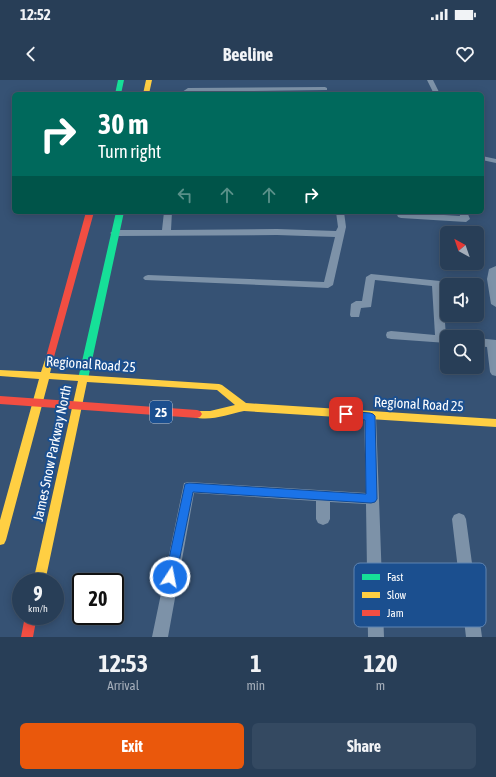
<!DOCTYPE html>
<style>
body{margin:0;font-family:"Asap Condensed",sans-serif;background:#344961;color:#f1f3f6;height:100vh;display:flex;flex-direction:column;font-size:15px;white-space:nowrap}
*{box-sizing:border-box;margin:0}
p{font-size:13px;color:#a5aeba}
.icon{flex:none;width:22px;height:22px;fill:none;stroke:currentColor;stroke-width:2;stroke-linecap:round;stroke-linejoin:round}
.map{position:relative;height:557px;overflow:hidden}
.drawer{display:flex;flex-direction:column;background:#283e57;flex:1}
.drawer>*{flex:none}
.hud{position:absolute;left:12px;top:12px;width:472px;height:122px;border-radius:6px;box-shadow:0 2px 10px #0003,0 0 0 1px #44576d;background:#00695c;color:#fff;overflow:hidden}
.needle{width:26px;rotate:320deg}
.tools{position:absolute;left:440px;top:146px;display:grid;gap:8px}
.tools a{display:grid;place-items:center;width:44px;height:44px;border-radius:6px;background:#283e57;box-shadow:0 2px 10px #0003,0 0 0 1px #44576d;font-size:20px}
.speed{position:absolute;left:12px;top:493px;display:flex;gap:8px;font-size:20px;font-weight:700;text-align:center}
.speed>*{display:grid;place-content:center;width:52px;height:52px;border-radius:50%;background:#283e57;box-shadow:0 2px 10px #0003,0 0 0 1px #44576d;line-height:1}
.speed small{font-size:10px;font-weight:400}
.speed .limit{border:2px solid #111;border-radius:6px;background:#fff;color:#111}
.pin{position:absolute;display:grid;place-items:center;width:34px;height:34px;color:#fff;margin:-17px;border-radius:8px;box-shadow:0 2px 6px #0006}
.me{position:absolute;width:44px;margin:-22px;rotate:11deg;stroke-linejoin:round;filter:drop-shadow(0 0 3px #0008)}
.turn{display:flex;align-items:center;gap:14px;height:84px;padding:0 20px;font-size:18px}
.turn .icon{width:52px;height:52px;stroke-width:2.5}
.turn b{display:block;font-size:28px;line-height:34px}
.lanes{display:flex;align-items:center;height:38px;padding:0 20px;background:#0003;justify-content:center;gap:20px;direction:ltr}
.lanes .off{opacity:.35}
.eta{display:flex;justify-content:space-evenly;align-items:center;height:68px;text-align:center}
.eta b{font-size:24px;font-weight:700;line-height:28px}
.action{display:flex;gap:8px;margin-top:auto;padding:8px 20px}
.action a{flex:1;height:46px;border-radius:6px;background:#ea580c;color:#fff;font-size:16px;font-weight:700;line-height:46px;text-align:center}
.action a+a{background:#344961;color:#f1f3f6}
.status{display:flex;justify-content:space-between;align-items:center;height:28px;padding:0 20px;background:#283e57;direction:ltr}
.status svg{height:11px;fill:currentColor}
header{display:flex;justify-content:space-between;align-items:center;height:52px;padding:0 20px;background:#283e57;font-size:18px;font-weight:700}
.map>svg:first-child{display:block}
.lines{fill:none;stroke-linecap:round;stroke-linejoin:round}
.lane{fill:#7d92a8;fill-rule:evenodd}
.fast{fill:#16e098;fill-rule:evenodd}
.slow{fill:#ffcf43;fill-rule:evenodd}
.jam{fill:#f24e42;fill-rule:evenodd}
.route{fill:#1a73e8;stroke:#114b97}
.labels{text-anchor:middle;stroke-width:4;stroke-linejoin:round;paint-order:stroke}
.shield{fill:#1b4f8f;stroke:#bbcadd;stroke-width:1}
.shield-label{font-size:13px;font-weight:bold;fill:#fff}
.street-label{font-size:14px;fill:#fff;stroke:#1b4f8f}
.key{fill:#1b4f8f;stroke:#5f84b1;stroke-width:1}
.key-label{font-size:11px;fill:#fff}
</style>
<div class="status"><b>12:52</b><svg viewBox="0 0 49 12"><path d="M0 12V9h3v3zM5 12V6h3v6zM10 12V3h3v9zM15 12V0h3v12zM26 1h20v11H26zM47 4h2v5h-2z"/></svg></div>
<header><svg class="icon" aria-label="back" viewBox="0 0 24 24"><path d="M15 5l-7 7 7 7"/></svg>Beeline<svg class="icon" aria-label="heart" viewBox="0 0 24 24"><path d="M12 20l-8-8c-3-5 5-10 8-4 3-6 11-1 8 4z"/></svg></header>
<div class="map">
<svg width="496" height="557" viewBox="0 0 496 557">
<rect width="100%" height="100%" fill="#365274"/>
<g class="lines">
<path class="lane" d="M427 0H433L440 14H434Z
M325 7 327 8V10L190 12 187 14H179L188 8Z
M482 76 496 79V83L482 80Z
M164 132H172L171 150 277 149 336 151 338 147 336 132H344L346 147 333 205 328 208 145 200 143 198 145 196 148 195 324 202 335 157 277 155 115 156 110 153 115 150H162Z
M396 132 460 136 459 132H467L470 139 466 142 401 138 398 137Z
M496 186V227L491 224 487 199 489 189Z
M371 194 440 201 442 203 446 256 448 257H447V263L391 259 387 258 386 255 387 252 391 251 435 255 432 206 375 200 371 227 361 228 359 237H351L350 235 351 224 356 221H362L366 197Z
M477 258 496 260V296L492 295 490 292 487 267 477 266Z
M370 331 374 333 376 336 384 557H368L366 424 330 422V439L328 443 323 445 318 443 316 439V421L194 413 168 557H152L184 403 189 402 366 413 364 336 366 333Z
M459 433 464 435 466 439 482 557H466L452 439 454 435Z"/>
<path class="fast" d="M118 0H124L121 14H115Z
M116 132H124L88 299 86 301H80L78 299Z"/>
<path class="slow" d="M146 0H152L149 14H143Z
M50 274 54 277 50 293 219 304 222 305 246 323 496 339V347L244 331C228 334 210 342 194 337L192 334 194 331H210L235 325 217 310 87 302 45 502H33L78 301 49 299 6 460 4 464 0 465V440L39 299 0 296V290L41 292 46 277Z"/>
<path class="jam" d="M86 132H94L54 277 50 280 46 277Z
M0 316 197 330 200 331 202 334 200 337 197 338 0 324Z
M25 536H37L33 557H21Z"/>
</g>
<path class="route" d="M346 331 370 333 373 334 375 336 377 419 375 422 371 423 193 412 176 497 175 501 170 503 166 501 165 497 185 404 189 403 366 414 365 340 343 337 341 334 343 332Z"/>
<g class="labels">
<rect class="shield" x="150" y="321" width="22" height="22" rx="3"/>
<g class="shield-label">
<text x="161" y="337">25</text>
</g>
<g class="street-label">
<text transform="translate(91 284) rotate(4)" y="5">Regional Road 25</text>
<text transform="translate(419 324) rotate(3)" y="5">Regional Road 25</text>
<text transform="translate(52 373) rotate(-78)" y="5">James Snow Parkway North</text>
</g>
</g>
<rect x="354" y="483" width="132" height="64" rx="6" class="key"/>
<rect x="362" y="494" width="18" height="6" fill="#16e098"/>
<rect x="362" y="512" width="18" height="6" fill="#ffcf43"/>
<rect x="362" y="530" width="18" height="6" fill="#f24e42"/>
<g class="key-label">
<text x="387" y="501">Fast</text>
<text x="387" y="519">Slow</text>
<text x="387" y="537">Jam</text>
</g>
</svg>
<div class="tools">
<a><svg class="needle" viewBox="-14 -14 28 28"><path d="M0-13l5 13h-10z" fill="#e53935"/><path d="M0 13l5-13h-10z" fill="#a5aeba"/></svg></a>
<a><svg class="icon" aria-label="sound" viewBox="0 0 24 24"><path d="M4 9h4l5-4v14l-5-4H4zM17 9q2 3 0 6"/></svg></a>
<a><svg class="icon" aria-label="search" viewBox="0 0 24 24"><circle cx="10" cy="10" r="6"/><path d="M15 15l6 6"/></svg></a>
</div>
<div class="speed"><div>9<small>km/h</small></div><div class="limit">20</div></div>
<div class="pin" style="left:346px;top:334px;background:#d93025"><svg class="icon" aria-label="arrive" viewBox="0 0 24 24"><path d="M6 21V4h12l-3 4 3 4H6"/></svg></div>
<svg class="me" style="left:170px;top:497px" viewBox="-20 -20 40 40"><circle r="17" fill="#1a73e8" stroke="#fff" stroke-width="3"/><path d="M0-11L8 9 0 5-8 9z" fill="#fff"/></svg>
<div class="hud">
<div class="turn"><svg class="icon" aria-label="right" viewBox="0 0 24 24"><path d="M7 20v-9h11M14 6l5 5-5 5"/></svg><div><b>30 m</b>Turn right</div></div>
<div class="lanes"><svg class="icon off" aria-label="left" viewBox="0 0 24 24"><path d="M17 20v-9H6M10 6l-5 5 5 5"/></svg><svg class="icon off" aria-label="ahead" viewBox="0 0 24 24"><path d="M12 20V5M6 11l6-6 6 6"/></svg><svg class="icon off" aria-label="ahead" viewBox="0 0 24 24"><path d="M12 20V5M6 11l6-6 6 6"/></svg><svg class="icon" aria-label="right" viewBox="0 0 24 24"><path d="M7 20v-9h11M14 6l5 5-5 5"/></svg></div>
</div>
</div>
<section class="drawer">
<div class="eta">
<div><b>12:53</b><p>Arrival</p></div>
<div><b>1</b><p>min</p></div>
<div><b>120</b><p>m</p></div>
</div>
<div class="action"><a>Exit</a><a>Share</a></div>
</section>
